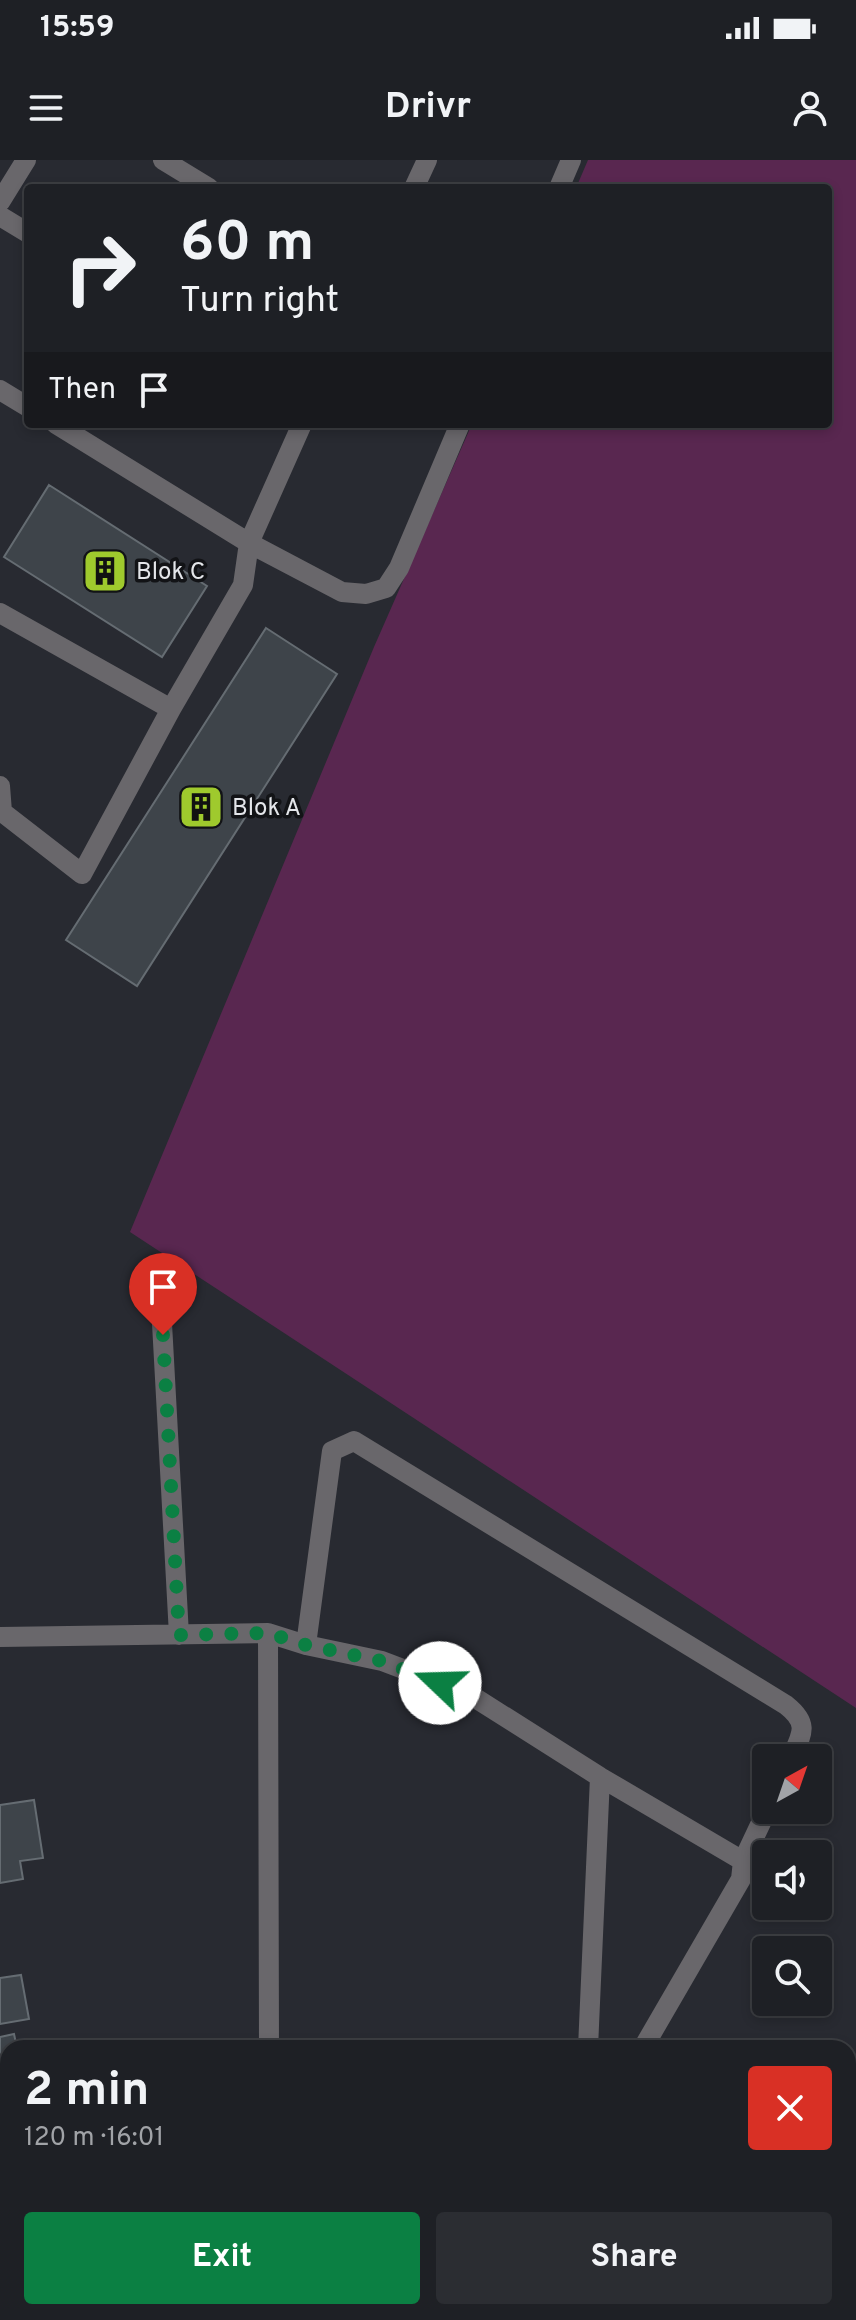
<!DOCTYPE html>
<meta charset="utf-8">
<style>
body{margin:0;font-family:Overpass,sans-serif;background:#2b2d32;color:#f1f3f6;height:100vh;display:flex;flex-direction:column;font-size:30px;white-space:nowrap}
*{box-sizing:border-box;margin:0}
p{font-size:26px;color:#a1a3a7}
.icon{flex:none;width:44px;height:44px;fill:none;stroke:currentColor;stroke-width:2;stroke-linecap:round;stroke-linejoin:round}
.map{position:relative;flex:1;overflow:hidden}
.details{position:absolute;left:0px;top:1880px;width:856px;height:280px;display:flex;flex-direction:column;background:#1e2025;border-radius:24px 24px 0 0;box-shadow:0 4px 12px #0003,0 0 0 2px #3c3e42}
.details>*{flex:none}
.top-card{position:absolute;left:24px;top:24px;width:808px;height:244px;border-radius:8px;box-shadow:0 4px 12px #0003,0 0 0 2px #3c3e42;background:#1e2025;color:#f1f3f6;overflow:hidden}
.needle{width:52px;rotate:40deg}
.tools{position:absolute;left:752px;top:1584px;display:grid;gap:16px}
.tools a{display:grid;place-items:center;width:80px;height:80px;border-radius:8px;background:#1e2025;box-shadow:0 4px 12px #0003,0 0 0 2px #3c3e42;font-size:40px}
.pin{position:absolute;display:grid;place-items:center;width:68px;height:68px;color:#fff;margin:-82px -34px;border-radius:50% 50% 50% 0;rotate:-45deg;box-shadow:0 0 8px #0007}
.pin .icon{rotate:45deg}
.me{position:absolute;width:88px;margin:-44px;rotate:291deg;stroke-linejoin:round;filter:drop-shadow(0 0 6px #0008)}
.turn{display:flex;align-items:center;gap:28px;height:168px;padding:0 24px;font-size:36px}
.turn .icon{width:104px;height:104px;stroke-width:2.5}
.turn b{display:block;font-size:56px;line-height:68px}
.then{display:flex;align-items:center;height:76px;padding:0 24px;background:#0003;gap:16px;font-size:30px}
.round{display:grid;place-items:center;flex:none;width:84px;height:84px;border-radius:8px;background:#2b2d32}
.summary{display:flex;align-items:center;justify-content:space-between;height:136px;padding:0 24px}
h1{font-size:48px;font-weight:700;line-height:60px}
.button{display:flex;gap:16px;margin-top:auto;padding:16px 24px}
.button a{flex:1;height:92px;border-radius:8px;background:#0b8043;color:#fff;font-size:32px;font-weight:700;line-height:92px;text-align:center}
.button a+a{background:#2b2d32;color:#f1f3f6}
.status{display:flex;justify-content:space-between;align-items:center;height:56px;padding:0 40px;background:#1e2025;direction:ltr}
.status svg{height:22px;fill:currentColor}
header{display:flex;justify-content:space-between;align-items:center;height:104px;padding:0 24px;background:#1e2025;font-size:36px;font-weight:700}
.map>svg:first-child{display:block}
.green{fill:#592750}
.building{fill:#3e444a;stroke:#656c72;stroke-width:2}
.lines{fill:none;stroke-linecap:round;stroke-linejoin:round}
.minor{stroke:#69676b;stroke-width:20}
.route{stroke:#0b8043;stroke-width:14;stroke-dasharray:0 25.2}
.labels{text-anchor:middle;stroke-width:7;stroke-linejoin:round;paint-order:stroke}
.poi-label{font-size:24px;fill:#e4e6ea;stroke:#121316;text-anchor:start}
</style>
<div class="status"><b>15:59</b><svg viewBox="0 0 49 12"><path d="M0 12V9h3v3zM5 12V6h3v6zM10 12V3h3v9zM15 12V0h3v12zM26 1h20v11H26zM47 4h2v5h-2z"/></svg></div>
<header><svg class="icon" aria-label="menu" viewBox="0 0 24 24"><path d="M4 6h16M4 12h16M4 18h16"/></svg>Drivr<svg class="icon" aria-label="person" viewBox="0 0 24 24"><circle cx="12" cy="8" r="4"/><path d="M4 21q1-7 8-7t8 7"/></svg></header>
<div class="map">
<svg width="856" height="2160" viewBox="0 0 856 2160">
<rect width="100%" height="100%" fill="#282a31"/>
<path class="green" d="M588 0H856V1548L130 1072 374 487 472 264H828V28H576Z"/>
<path class="building" d="M49 325 207 426 162 497 4 397Z
M266 468 337 514 137 826 66 780Z
M34 1640 43 1698 20 1701 23 1719 0 1723V1645Z
M21 1815 29 1859 0 1864V1818Z
M14 1874 17 1888H8V1937L0 1938V1877Z
M8 2099V2152H76L77 2160H0V2100Z"/>
<g class="lines">
<path class="minor" d="M163 0 209 28
M414 28 427 0
M559 28 571 0
M0 42 26 0
M0 56 28 73
M0 230 28 247
M56 264 249 383 342 432 366 434 386 428 399 408 460 264
M0 453 171 549
M0 626 2 652 82 714 171 549 243 425 249 383 302 264
M161 1145 179 1475
M268 1473 269 1888
M0 1477 268 1473 306 1485 382 1501 469 1534 600 1617 743 1701 741 1719 643 1888
M306 1485 332 1291 354 1281 786 1545C810 1564 802 1574 791 1598
M743 1701 767 1650
M588 1888 600 1617
M848 2049 856 2059
M319 2152 326 2160
M601 2152 606 2160
M842 2160 856 2151"/>
</g>
<g class="lines">
<path class="route" d="M163 1175 179 1475 268 1473 306 1485 382 1501 440 1523"/>
</g>
<defs>
<g id="building-square" transform="scale(2.3)"><rect x="-9" y="-9" width="18" height="18" rx="4" fill="#9fca2d" stroke="#121316"/><path d="M-4-6H4V6H1V3H-1V6H-4ZM-2.5-4.3h1.7v1.8h-1.7ZM.8-4.3h1.7v1.8H.8ZM-2.5-1h1.7V.8h-1.7ZM.8-1h1.7V.8H.8Z" fill="#111"/></g>
</defs>
<g fill-rule="evenodd">
<use href="#building-square" x="105" y="411"/>
<use href="#building-square" x="201" y="647"/>
</g>
<g class="labels">
<g class="poi-label">
<text x="136" y="419">Blok C</text>
<text x="232" y="655">Blok A</text>
</g>
</g>
</svg>
<div class="tools">
<a><svg class="needle" viewBox="-14 -14 28 28"><path d="M0-13l5 13h-10z" fill="#e53935"/><path d="M0 13l5-13h-10z" fill="#a1a3a7"/></svg></a>
<a><svg class="icon" aria-label="sound" viewBox="0 0 24 24"><path d="M4 9h4l5-4v14l-5-4H4zM17 9q2 3 0 6"/></svg></a>
<a><svg class="icon" aria-label="search" viewBox="0 0 24 24"><circle cx="10" cy="10" r="6"/><path d="M15 15l6 6"/></svg></a>
</div>
<div class="pin" style="left:163px;top:1175px;background:#d93025"><svg class="icon" aria-label="arrive" viewBox="0 0 24 24"><path d="M6 21V4h12l-3 4 3 4H6"/></svg></div>
<svg class="me" style="left:440px;top:1523px" viewBox="-20 -20 40 40"><circle r="19" fill="#fff"/><path d="M0-13L10 11 0 6-10 11z" fill="#0b8043"/></svg>
<div class="top-card">
<div class="turn"><svg class="icon" aria-label="right" viewBox="0 0 24 24"><path d="M7 20v-9h11M14 6l5 5-5 5"/></svg><div><b>60 m</b>Turn right</div></div>
<div class="then">Then<svg class="icon" aria-label="arrive" viewBox="0 0 24 24"><path d="M6 21V4h12l-3 4 3 4H6"/></svg></div>
</div>
<section class="details">
<div class="summary"><div><h1>2 min</h1><p>120 m · 16:01</p></div><a class="round" style="background:#d93025;color:#fff"><svg class="icon" aria-label="close" viewBox="0 0 24 24"><path d="M6 6l12 12M18 6L6 18"/></svg></a></div>
<div class="button"><a>Exit</a><a>Share</a></div>
</section>
</div>
